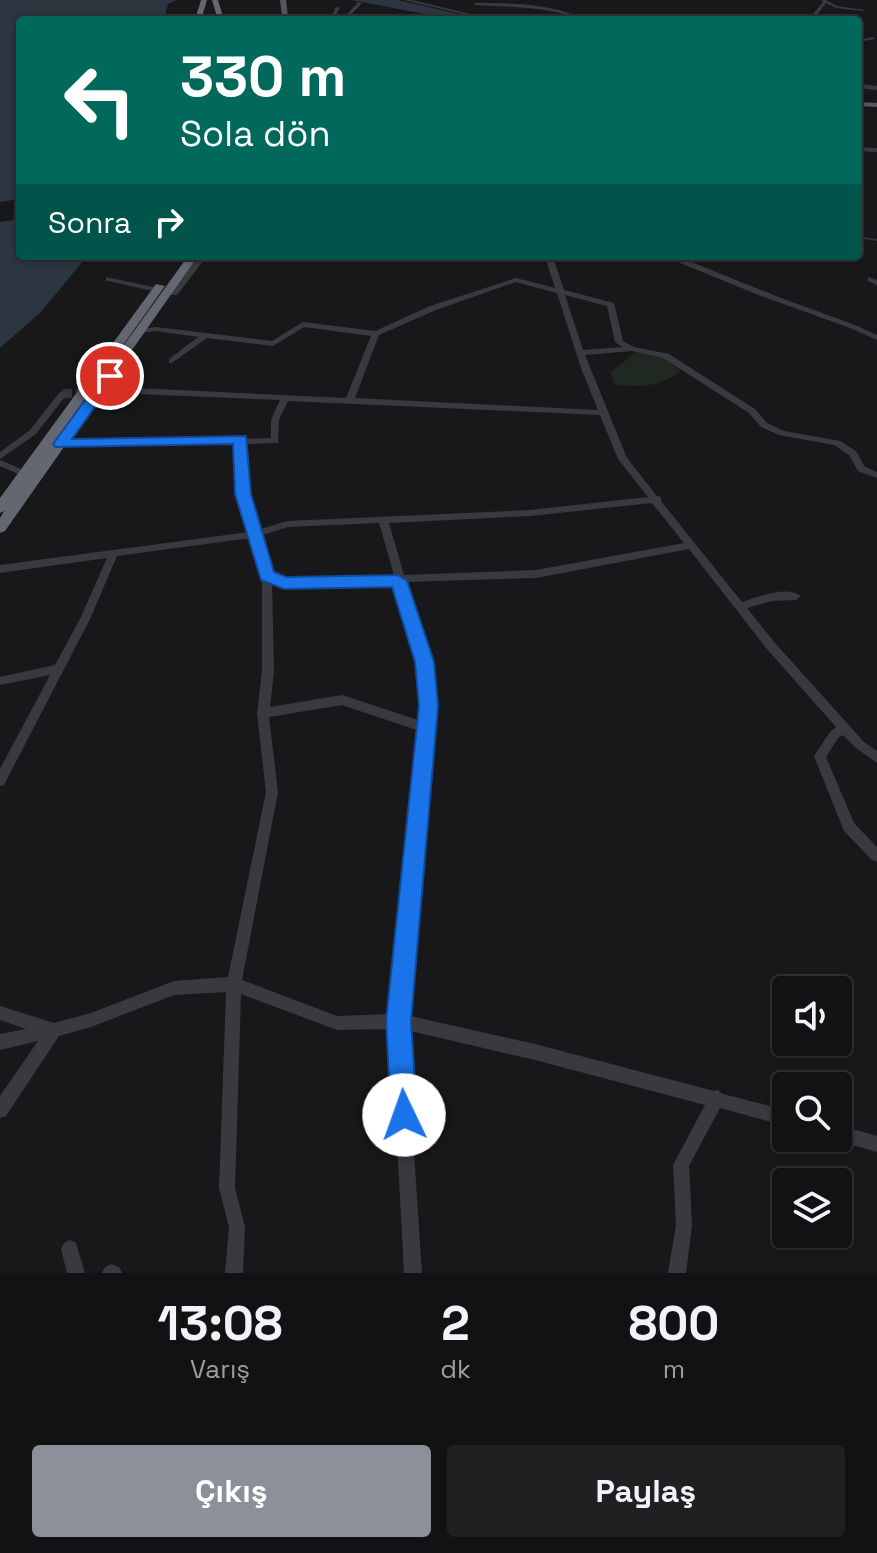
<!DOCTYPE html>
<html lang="tr">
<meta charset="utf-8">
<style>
body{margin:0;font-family:"Space Grotesk",sans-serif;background:#1f2022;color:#f1f3f6;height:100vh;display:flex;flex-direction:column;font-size:30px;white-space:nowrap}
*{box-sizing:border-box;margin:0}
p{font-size:26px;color:#9c9ea0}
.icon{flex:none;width:44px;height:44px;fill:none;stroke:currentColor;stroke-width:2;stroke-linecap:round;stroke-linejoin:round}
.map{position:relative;height:1273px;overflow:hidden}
.details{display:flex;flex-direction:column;background:#121214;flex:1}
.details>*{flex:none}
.top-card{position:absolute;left:16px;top:16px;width:846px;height:244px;border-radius:8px;box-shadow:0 2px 6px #0004,0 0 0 2px #313234;background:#00695c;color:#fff;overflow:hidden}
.fabs{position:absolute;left:772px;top:976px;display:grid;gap:16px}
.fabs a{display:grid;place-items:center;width:80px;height:80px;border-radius:8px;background:#121214;box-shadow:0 2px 6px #0004,0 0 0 2px #313234;font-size:40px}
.pin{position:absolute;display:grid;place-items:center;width:68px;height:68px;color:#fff;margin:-34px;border:4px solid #fff;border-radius:50%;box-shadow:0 2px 8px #0007}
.me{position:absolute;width:88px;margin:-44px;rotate:357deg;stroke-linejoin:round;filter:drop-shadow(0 0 6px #0008)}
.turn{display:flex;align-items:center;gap:28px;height:168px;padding:0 32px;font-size:36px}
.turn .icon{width:104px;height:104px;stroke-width:2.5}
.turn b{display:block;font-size:56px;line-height:68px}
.then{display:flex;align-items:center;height:76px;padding:0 32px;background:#0003;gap:16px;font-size:30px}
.eta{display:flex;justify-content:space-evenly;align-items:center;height:136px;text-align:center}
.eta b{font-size:48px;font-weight:700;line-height:56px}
.button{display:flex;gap:16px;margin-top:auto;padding:16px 32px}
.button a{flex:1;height:92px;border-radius:8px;background:#8c9099;color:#fff;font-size:32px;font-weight:700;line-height:92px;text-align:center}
.button a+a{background:#1f2022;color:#f1f3f6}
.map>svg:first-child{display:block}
.green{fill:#1f2922}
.water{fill:#2c3540}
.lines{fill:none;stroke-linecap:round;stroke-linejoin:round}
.stream{stroke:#2c3540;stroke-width:2}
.minor-tunnel{stroke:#35363a;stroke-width:9;stroke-dasharray:9 4;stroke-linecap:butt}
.minor{fill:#393940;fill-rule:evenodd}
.major{fill:#54555f;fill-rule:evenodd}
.highway{fill:#646671;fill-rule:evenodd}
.route{fill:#1a73e8;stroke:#114b97;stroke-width:2}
</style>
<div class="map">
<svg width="877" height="1273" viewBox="0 0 877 1273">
<rect width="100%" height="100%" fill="#18181a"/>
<path class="green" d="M636 352 663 358 681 371C659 387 640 388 614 384L611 372Z"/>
<path class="water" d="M0 0H177L168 4 164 20H20V199L0 202Z
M351 0H398L485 20H456Z
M20 219V256H87L41 312 0 348V222Z"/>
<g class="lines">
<path class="stream" d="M858 237 877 240"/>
<path class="minor-tunnel" d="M63 394 114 390"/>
<path class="minor" d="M404 0H412L496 20H488Z
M821 0H826L837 6 865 10 863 11 836 8 826 3 813 20H808L823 2Z
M358 2 362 3 346 20H342Z
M476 3C512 3 553 3 585 20 576 20 569 15 560 13 532 6 503 7 474 5Z
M336 7 340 8 333 20H329Z
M873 37 875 39 858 42V40Z
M858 84 877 86V90L858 88Z
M858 147 877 148V152L858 151Z
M199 256H207L177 295H171V291Z
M551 256H559L555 263 564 290 614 303 623 341 634 347 669 354 755 409 767 423 784 431 840 441 856 451 865 467 877 472V478L858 471 849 455 834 445 779 435 761 427 749 413 663 358 632 351 585 355 627 458 657 496 661 497V501L742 602C759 597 786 585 801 596L796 600 772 601 747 608 775 643 864 742 877 751V763L856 748 843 735 838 738 826 757 854 823 877 847V862L872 860 844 831 814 756 830 732 836 727 767 649 689 549 536 578 406 582 430 662 434 706 406 1015 535 1044 714 1091 717 1090 723 1094 786 1110V1126L720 1108 689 1166 692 1225 686 1273H668L676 1225 673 1165 705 1105 535 1060 406 1030 422 1273H404L391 1029 337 1030 241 994 235 1188 245 1227 243 1273H225L229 1227 219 1188 226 992 174 995 91 1027 59 1036 6 1116 0 1118V1096L38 1041 0 1050V1034L26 1029 0 1020V1006L54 1023 91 1013 174 981 228 977 266 792 257 713 262 671V576L251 538 117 556 90 619 4 785 0 786V769L50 675 0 685V677L55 665 80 619 107 558 0 573V565L249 532 238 494 237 444 61 447 56 444 61 441 237 439 241 436 245 439 271 438V420L280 400 114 393 110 390 114 387 346 398 371 336 304 327 273 346 207 338 172 363H169V359L198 337 156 331 142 333 138 331 139 329 156 327 272 341 303 322 375 331 430 306 516 278 555 288 547 263ZM516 282 557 293 582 371 598 410 355 398 379 335 436 310ZM565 295 607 306 615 342 623 347 583 350ZM288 401 600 415 618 459 648 497 530 510 287 521 258 530 248 494 246 444 278 443 279 420ZM652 503 684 543 536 570 404 575 389 523 530 516ZM379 523 394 575 285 579 272 574 260 536 288 527ZM272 582 284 587 396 583C409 628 425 673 421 721L342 695 270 707 274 671ZM342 705 420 731 391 1014 337 1016 242 980 278 792 269 717Z
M663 256H674L684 259 781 298 855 325 877 335V340L850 328 761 296Z
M106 277 157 288 161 290 157 292 109 281H106Z
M868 277 877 280V285L868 281Z
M63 391 67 394 36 434 0 459V452L30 430 60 392Z
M0 460 28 472 30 474 25 477 0 466Z
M838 1125 877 1136V1152L832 1139 838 1138Z
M70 1240 76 1243 85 1273H67L61 1249 64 1243Z
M111 1264 119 1267 122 1273H102L105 1267Z"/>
<path class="major" d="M280 0H286L288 16 397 20H277L275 17 282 16Z
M858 102 877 103V107L858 106Z"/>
<path class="highway" d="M201 0H207L201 20H195Z
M212 0H218L224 20H218Z
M188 256H198L5 531 0 533V518L4 511 0 513V498L156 284 165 286 70 420Z"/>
</g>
<path class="route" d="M105 373 117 376 72 439 246 436 251 494 274 572 286 577 398 575 407 581 434 662 438 706 411 1021 417 1115 413 1125 404 1129 395 1125 391 1115 386 1021 419 706 415 662 392 587 284 589 261 580 235 494 233 444 56 447 53 444Z"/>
</svg>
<div class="fabs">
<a><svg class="icon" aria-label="sound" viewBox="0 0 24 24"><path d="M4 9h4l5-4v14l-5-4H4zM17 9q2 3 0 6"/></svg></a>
<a><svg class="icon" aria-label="search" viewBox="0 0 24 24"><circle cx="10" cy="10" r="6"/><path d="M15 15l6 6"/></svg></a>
<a><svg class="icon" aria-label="layers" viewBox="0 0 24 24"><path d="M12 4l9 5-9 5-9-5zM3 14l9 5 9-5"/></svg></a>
</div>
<div class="pin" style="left:110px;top:376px;background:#d93025"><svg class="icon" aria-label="arrive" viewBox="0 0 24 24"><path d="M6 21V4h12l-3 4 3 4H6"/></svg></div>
<svg class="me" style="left:404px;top:1115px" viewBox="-20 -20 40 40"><circle r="19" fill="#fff"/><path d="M0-13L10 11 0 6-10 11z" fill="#1a73e8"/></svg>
<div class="top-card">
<div class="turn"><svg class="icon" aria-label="left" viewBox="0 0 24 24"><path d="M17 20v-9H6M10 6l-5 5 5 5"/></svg><div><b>330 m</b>Sola dön</div></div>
<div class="then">Sonra<svg class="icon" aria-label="right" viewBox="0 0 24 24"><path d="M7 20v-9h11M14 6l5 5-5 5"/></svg></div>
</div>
</div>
<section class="details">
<div class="eta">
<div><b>13:08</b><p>Varış</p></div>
<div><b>2</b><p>dk</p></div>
<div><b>800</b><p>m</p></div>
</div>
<div class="button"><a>Çıkış</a><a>Paylaş</a></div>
</section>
